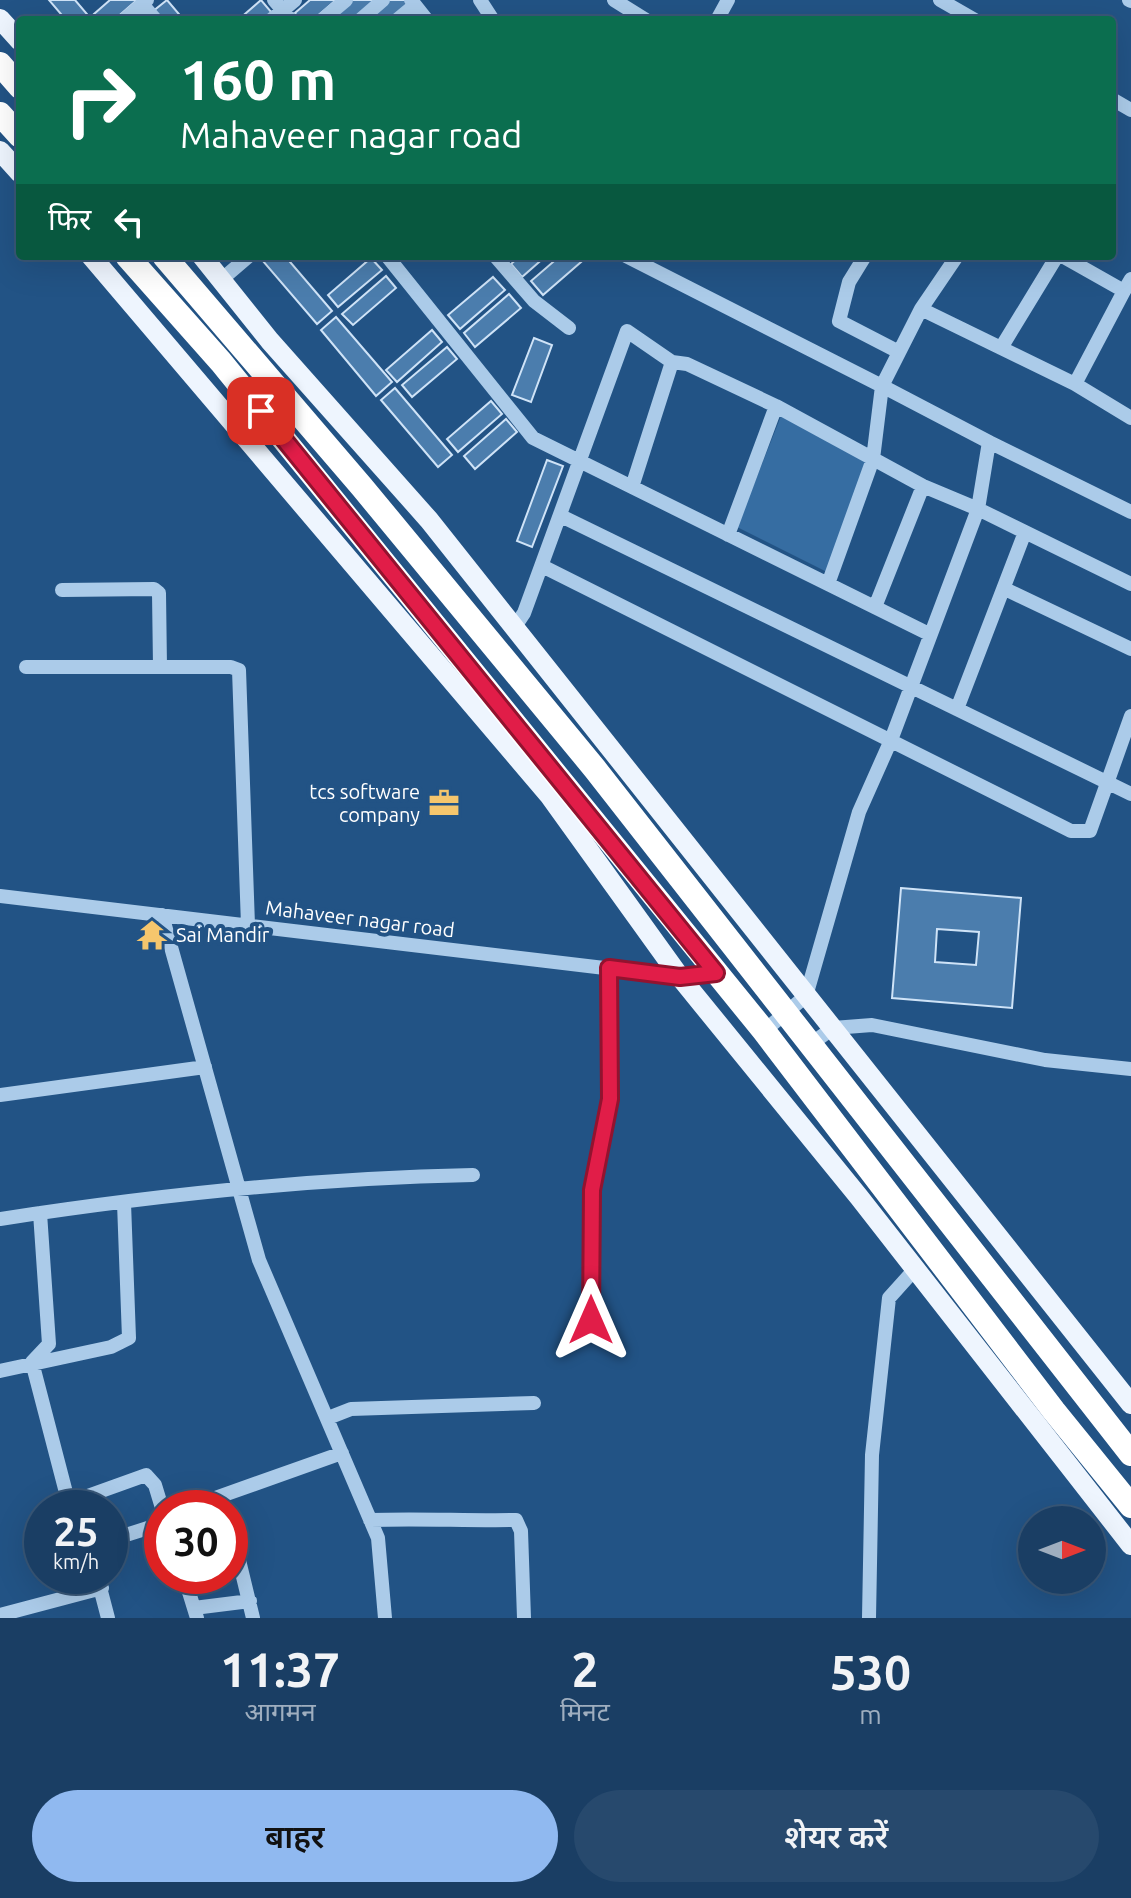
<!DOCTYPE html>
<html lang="hi">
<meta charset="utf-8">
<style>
body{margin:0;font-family:Ubuntu,"Noto Sans Devanagari",sans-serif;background:#27496d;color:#f1f3f6;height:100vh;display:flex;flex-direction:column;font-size:30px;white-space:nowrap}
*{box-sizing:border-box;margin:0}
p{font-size:26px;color:#9faebf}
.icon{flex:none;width:44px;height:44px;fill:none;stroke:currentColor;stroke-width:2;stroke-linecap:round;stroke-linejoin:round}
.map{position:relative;height:1618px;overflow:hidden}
.details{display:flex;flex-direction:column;background:#1a3e64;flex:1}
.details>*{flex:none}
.hud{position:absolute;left:16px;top:16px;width:1100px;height:244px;border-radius:8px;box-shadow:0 8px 32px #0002,0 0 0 2px #385778;background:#0b6e4f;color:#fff;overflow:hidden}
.needle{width:52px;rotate:90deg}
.buttons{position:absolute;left:1018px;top:1506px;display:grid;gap:16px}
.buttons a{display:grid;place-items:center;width:88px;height:88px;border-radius:50%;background:#1a3e64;box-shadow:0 8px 32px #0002,0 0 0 2px #385778;font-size:40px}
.speed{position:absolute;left:24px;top:1490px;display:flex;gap:16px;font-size:40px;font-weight:700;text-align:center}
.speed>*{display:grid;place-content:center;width:104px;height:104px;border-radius:50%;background:#1a3e64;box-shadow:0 8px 32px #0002,0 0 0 2px #385778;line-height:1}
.speed small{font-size:20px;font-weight:400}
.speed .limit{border:12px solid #d22;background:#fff;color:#111}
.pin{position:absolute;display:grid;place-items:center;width:68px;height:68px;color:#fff;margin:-34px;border-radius:16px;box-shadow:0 4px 12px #0006}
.me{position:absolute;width:88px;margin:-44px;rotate:0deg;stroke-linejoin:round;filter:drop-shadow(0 0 6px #0008)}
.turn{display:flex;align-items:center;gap:28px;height:168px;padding:0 32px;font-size:36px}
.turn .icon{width:104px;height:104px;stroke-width:2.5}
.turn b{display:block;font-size:56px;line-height:68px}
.then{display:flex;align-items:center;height:76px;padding:0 32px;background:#0003;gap:16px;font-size:30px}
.eta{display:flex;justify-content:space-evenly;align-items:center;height:136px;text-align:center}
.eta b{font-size:48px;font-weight:600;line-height:56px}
.button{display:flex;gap:16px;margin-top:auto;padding:16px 32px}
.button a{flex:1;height:92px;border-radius:48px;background:#90b9f0;color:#111;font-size:32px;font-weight:600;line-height:92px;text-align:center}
.button a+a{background:#27496d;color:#f1f3f6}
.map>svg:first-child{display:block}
.green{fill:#366da2}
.building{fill:#4b7dad;stroke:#cfe3f7;stroke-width:2;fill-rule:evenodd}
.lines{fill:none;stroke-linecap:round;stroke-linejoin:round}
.minor{stroke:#abcbe9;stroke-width:14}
.major{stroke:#eef5fe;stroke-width:20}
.highway{stroke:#fff;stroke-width:24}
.route-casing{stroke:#92132f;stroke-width:20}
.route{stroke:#e11d48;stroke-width:14}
.labels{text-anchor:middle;stroke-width:8;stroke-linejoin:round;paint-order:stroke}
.poi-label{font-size:20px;fill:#fff;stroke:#225385;text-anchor:end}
.street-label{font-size:20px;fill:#fff;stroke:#225385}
</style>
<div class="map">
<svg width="1131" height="1618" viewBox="0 0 1131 1618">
<rect width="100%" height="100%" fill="#225385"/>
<path class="green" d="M781 416 872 460 827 572 737 527Z"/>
<path class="building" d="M49 0H75L92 20H66Z
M110 0H137L114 20H98L94 14Z
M167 0 184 20H159L152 12Z
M261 0 272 13 263 20H238Z
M310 0H336L313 20H300L295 13Z
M351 0H377L354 20H328Z
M388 0H407L410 4 391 20H365Z
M267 256H285L332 311 317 324 262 260Z
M520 256H546L522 277 511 264Z
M560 256H588L543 295 531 281Z
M371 258 382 270 338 307 328 295Z
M386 276 396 288 353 325 342 314Z
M493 277 505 290 460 329 448 315Z
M509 294 521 308 475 347 464 333Z
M336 317 392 382 376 396 321 330Z
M432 330 442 342 397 382 386 370Z
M534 338 552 345 531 402 512 395Z
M447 347 457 359 412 397 402 385Z
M395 388 452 455 438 467 381 400Z
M491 401 502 414 458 452 447 439Z
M506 419 517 432 475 469 464 456Z
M547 460 563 466 532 547 517 541Z
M901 888 1021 898 1012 1008 892 998ZM937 929 979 932 976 965 935 962Z"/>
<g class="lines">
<path class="minor" d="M274 0 291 20
M411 0 427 20
M480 0 493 20
M614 0 646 20
M940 0 975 20
M1129 0 1131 1
M142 4 156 20
M124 20 147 0
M271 20 295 0
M322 20 346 0
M360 20 383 0
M397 20 415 5
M717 20 728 0
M1112 99 1131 110
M387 256 533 438 929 634
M495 256 534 301 569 328
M626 256 882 386 873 459 828 584
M865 256 849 282 839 321 899 352
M1062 256 1124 291 1131 279
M221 280 249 256
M1124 291 1075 384 1131 418
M921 309 957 256
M1001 348 1057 256
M989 442 1131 512
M632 487 672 362
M561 516 1131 794
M728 535 776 406
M542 566 1071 831H1090L1131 716
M1005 589 1131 649
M62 590 154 589 159 593 160 667
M875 607 923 486
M514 628 524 613 627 331 672 362 687 364 776 406 923 486 978 509 1131 584
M26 667H231L239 670 248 925
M957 709 1025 532
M0 896 680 977 716 973
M162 915 259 1260 378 1538 385 1618
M764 1031 806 996 859 812 891 740 978 509 989 442 882 386 921 309 1075 384
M811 1044 833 1028 872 1025 1045 1060 1131 1069
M0 1095 205 1067
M40 1213 49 1344 32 1362 70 1508
M0 1219C156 1195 314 1178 473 1175
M591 1320 592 1190 610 1099 609 968
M0 1371 111 1347 129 1338 124 1203
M328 1418 351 1409 534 1403
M68 1503 146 1475 155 1485 162 1508
M187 1508 342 1453
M370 1520C419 1518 466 1521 516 1520L521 1531 524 1618
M230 1523 253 1618
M110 1540 151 1527 162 1518
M97 1576 108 1618
M184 1576 197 1618
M194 1608 250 1601
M0 1615 102 1588
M869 1618 872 1455 889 1298 915 1269"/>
<path class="major" d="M0 19 20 41
M0 151 20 173
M91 256 549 795 680 977 859 1197 1131 1545
M202 256 270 341 429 520 1131 1404"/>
<path class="highway" d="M0 64 20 87
M0 114 20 136
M127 256 221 362 764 1031 1054 1411 1131 1506
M164 256 362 487 595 769 1131 1454"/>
</g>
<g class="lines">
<g class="route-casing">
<path id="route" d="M261 411 716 973 680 977 609 968 610 1099 592 1190 591 1320"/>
</g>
<use href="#route" class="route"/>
</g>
<defs>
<g id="office-bare" transform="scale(2.4)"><path d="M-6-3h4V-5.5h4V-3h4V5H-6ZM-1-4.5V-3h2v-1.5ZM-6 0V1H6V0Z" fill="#f5c66d" stroke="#225385" stroke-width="2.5" paint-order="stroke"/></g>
<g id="temple-bare" transform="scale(2.4)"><path d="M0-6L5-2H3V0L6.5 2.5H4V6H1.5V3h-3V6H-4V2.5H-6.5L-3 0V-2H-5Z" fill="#f5c66d" stroke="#225385" stroke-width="2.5" paint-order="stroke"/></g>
</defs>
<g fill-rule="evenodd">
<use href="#office-bare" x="444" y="803"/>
<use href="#temple-bare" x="152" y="935"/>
</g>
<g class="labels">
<g class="poi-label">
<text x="420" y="799">tcs software<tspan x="420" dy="23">company</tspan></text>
<text x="176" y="942" text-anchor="start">Sai Mandir</text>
</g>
<g class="street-label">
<text transform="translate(360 919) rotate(7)" y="7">Mahaveer nagar road</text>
</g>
</g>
</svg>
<div class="buttons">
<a><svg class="needle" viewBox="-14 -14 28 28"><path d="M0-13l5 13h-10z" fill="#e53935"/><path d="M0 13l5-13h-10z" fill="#9faebf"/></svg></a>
</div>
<div class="speed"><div>25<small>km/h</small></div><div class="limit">30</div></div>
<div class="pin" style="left:261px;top:411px;background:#d93025"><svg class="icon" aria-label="arrive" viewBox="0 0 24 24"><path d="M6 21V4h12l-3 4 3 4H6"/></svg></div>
<svg class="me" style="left:591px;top:1320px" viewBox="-20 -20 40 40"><path d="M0-17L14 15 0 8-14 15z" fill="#e11d48" stroke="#fff" stroke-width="4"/></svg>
<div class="hud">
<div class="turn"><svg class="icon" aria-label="right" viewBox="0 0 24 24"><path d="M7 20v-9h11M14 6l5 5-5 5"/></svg><div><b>160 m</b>Mahaveer nagar road</div></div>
<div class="then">फिर<svg class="icon" aria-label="left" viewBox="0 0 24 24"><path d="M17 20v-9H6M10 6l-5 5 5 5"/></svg></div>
</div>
</div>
<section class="details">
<div class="eta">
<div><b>11:37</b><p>आगमन</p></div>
<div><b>2</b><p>मिनट</p></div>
<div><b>530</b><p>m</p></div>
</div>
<div class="button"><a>बाहर</a><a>शेयर करें</a></div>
</section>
